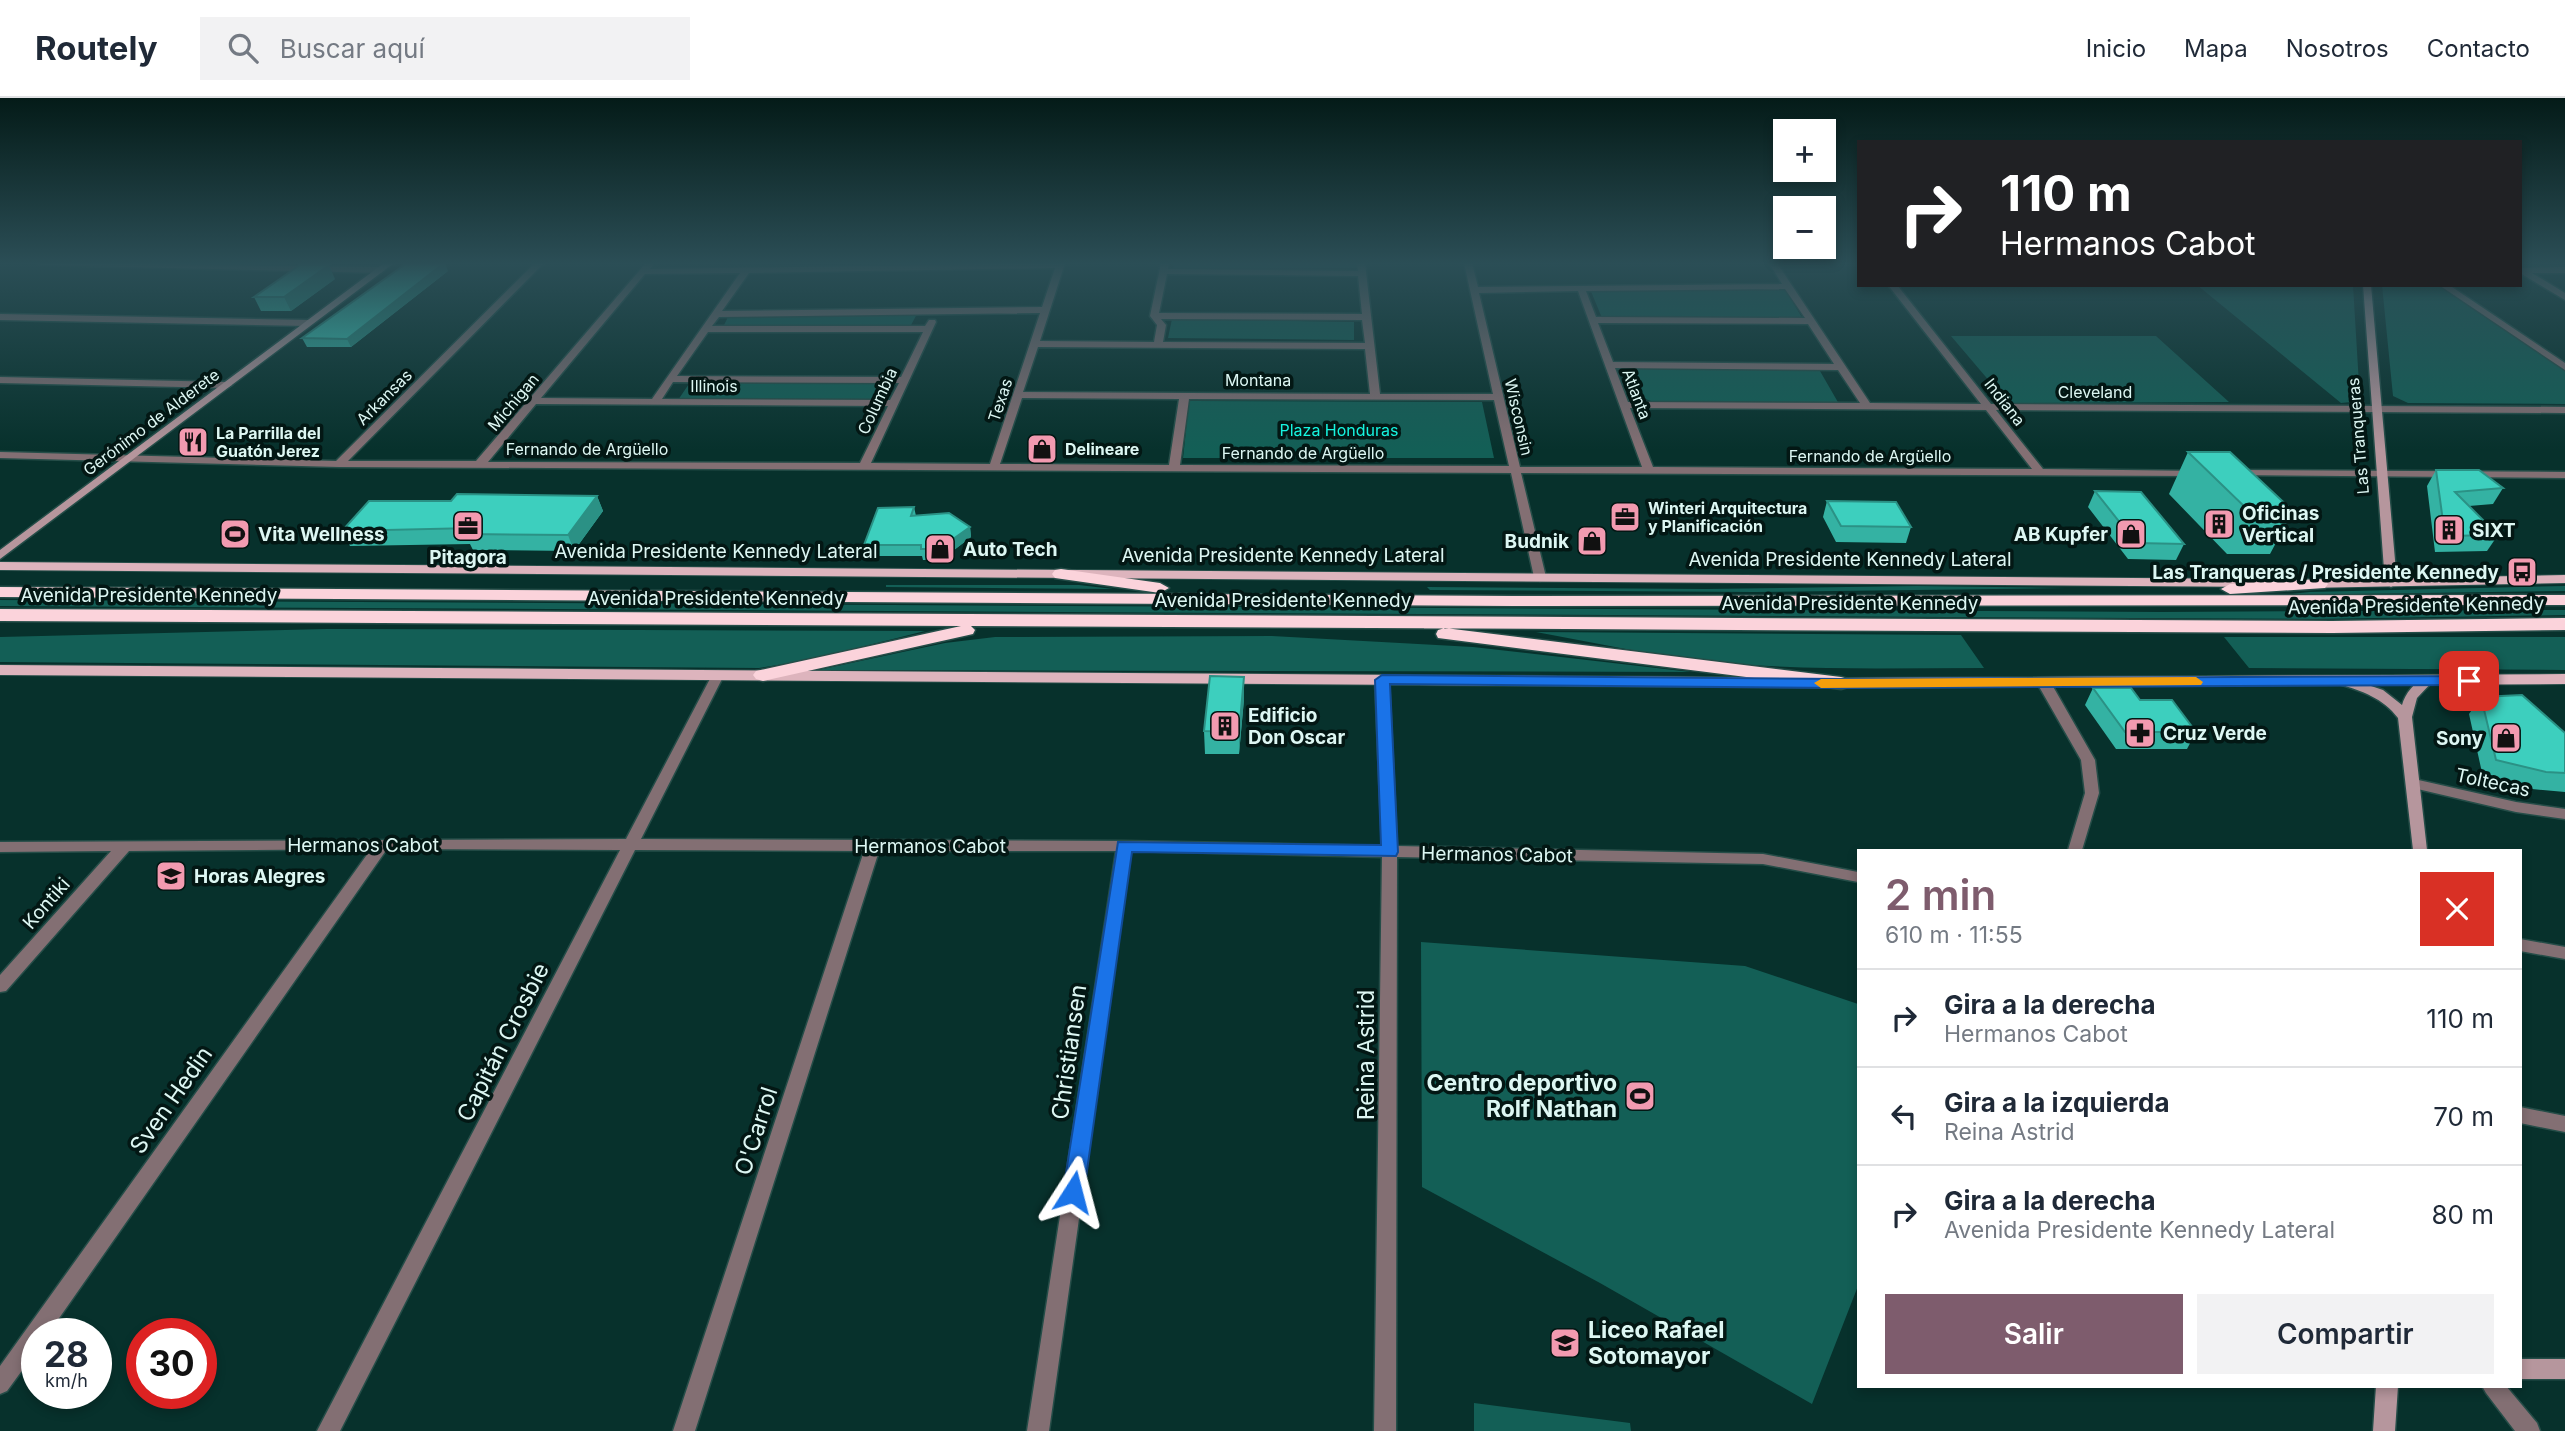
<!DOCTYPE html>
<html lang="es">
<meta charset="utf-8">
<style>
body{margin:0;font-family:Inter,sans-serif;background:#f2f2f3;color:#1f2937;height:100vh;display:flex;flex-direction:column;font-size:26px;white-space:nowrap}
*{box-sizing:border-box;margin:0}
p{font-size:23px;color:#747a83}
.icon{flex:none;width:38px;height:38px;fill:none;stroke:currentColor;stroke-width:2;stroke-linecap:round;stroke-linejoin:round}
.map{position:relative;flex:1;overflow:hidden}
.details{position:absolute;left:1857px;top:751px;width:665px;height:539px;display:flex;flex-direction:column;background:#fff;border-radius:0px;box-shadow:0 4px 10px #0003}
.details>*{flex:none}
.guide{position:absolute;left:1857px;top:42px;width:665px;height:147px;border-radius:0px;box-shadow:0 4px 10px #0003;background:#202124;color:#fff;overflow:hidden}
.buttons{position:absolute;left:1773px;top:21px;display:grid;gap:14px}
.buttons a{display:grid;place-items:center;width:63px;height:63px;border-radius:0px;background:#fff;box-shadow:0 4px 10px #0003;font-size:35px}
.speed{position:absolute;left:21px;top:1220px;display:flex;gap:14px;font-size:35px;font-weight:700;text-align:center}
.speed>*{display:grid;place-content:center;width:91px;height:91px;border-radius:50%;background:#fff;box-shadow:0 4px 10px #0003;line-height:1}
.speed small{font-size:18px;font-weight:400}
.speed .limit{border:10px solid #d22;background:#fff;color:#111}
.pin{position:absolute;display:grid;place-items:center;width:60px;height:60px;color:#fff;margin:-30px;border-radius:14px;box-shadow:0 4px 10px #0006}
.me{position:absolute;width:77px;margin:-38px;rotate:9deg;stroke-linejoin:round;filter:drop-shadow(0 0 5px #0008)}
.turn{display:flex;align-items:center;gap:24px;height:147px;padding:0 28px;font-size:32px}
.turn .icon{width:91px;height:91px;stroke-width:2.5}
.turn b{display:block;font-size:49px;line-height:60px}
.round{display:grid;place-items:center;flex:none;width:74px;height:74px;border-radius:0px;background:#f2f2f3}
.summary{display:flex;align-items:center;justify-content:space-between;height:119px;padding:0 28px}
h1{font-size:42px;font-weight:600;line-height:52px;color:#7e5c6d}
.cta{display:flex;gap:14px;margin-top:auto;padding:14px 28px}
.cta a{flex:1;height:80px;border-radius:0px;background:#7e5c6d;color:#fff;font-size:28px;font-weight:600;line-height:80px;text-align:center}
.cta a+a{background:#f2f2f3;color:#1f2937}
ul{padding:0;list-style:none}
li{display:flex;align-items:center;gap:21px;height:98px;padding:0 28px;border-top:2px solid #e0e1e3}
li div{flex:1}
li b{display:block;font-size:26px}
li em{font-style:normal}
header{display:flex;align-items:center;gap:42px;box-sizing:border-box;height:98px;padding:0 35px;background:#fff;border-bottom:2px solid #e0e1e3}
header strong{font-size:33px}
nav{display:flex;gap:38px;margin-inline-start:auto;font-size:24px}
.search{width:490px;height:63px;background:#f2f2f3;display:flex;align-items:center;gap:18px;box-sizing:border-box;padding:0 24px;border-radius:0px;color:#747a83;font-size:26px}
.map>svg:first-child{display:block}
.green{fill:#135f56}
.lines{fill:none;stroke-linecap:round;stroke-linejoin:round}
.street-casing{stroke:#254d48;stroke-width:3}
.secondary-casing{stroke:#254d48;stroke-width:3}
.primary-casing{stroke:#254d48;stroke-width:2}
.highway-casing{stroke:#254d48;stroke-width:3}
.street{fill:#836f73;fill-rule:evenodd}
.secondary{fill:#b6969d;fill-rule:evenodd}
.primary{fill:#ddb4bd;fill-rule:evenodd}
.highway{fill:#fbd3db;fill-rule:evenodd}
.wall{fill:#34b2a3}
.shaded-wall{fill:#2b9185}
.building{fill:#3dcfbe;stroke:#2b9185;stroke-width:2}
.route{fill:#1a73e8;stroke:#114b97;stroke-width:2}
.slow{fill:#f59e0b}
.labels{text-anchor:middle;stroke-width:7;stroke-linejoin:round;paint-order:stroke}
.far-street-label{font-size:16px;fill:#ddf7f3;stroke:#031714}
.far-park-label{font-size:16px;fill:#16f5e0;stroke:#031714}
.far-poi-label{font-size:16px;font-weight:bold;fill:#ddf7f3;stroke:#031714;text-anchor:start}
.poi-label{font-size:19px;font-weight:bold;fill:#ddf7f3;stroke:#031714;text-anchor:start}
.street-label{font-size:19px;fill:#ddf7f3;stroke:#031714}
.near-street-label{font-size:23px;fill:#ddf7f3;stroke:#031714}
.near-poi-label{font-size:23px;font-weight:bold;fill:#ddf7f3;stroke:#031714;text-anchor:end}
</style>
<header>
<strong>Routely</strong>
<div class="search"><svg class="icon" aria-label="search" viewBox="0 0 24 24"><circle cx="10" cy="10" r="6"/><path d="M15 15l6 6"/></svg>Buscar aquí</div>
<nav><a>Inicio</a><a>Mapa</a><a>Nosotros</a><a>Contacto</a></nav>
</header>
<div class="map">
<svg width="2565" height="1333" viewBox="0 0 2565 1333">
<rect width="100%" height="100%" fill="#07312c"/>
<path class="green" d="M1174 165H1357L1358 170 1173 171Z
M2197 187H2353L2360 303 2341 305Z
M2382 187H2439L2565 272V306L2408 305 2393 298Z
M1784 190 1803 221 1602 220 1590 191Z
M918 214 910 229H723L729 217Z
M1172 221 1354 224V242L1168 240Z
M1951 238H2156L2229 304 2008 305Z
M1671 270 1820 273 1839 306 1656 305 1638 298 1627 276 1636 271Z
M691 283 894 284 884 303 678 302Z
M1189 303 1482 304 1494 360H1183Z
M886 487H1079L1113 491 886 489Z
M1917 488 2066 490 1754 494 1430 492 1427 489 1706 491Z
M2565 488V493L2280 497 2310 494Z
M0 502 2160 514 2565 512V517L2316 521 0 508Z
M327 531 925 533 809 562 759 570 0 564V539Z
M1536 534 1961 537 1984 570C1895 570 1804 573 1716 564 1655 558 1596 545 1536 534Z
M1272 538 1473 549 1691 574 818 572 945 545 995 539Z
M2224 539H2565V572L2249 570Z
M1421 844 1745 868 1858 906V1188L1812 1306 1600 1185 1422 1089Z
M1474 1305 1630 1325 1631 1333H1474Z"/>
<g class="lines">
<g class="street-casing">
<path id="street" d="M38 165 381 169 385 172 381 175 42 167Z
M535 165H544L348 363H476L646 165 653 167 650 171 1065 165 1040 243 1154 244 1157 227 1150 218 1161 165H1169L1168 171 1358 173 1357 165H1365L1380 296H1493L1464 165H1472L1478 189 1782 186 1769 165H1777L1870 305 1981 306 1888 187H1897L1991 306 2565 309V315L1996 312 2043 371 2200 373V377L2196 378 1521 375 1546 479 1540 483 1534 479 1511 375 339 369 0 360V354L336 363ZM1055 170 1042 209 722 213 749 175ZM740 175 652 301 541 300 645 176ZM1167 176 1358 178 1362 216 1159 215ZM1785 191 1805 220 1596 219 1586 193ZM1578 193 1642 369H1520L1479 195ZM1040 215 990 366 871 365 936 224 935 222H929L925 228H712L719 219ZM1161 221 1362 222 1365 245 1163 244 1166 227ZM1598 225 1808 226 1834 266 1613 264ZM708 234H923L901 279 677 278ZM1038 249 1365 251 1370 296 1023 294ZM1615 270 1838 272 1860 305 1628 304ZM673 284 899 285 890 302 662 301ZM1022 300 1179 301 1169 367 1000 366ZM1189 301 1494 302 1509 368 1180 367ZM536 306 888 308 860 365 488 364ZM1630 310 1986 312 2032 371 1653 369Z
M2565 169V175H2532L2565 195V202L2520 175 2522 170Z
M2439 187H2449L2565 265V272Z
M0 216 309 222 313 225 309 228 0 222Z
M0 279 227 284 232 287 227 290 0 285Z
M2234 372 2565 374V380L2230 377V373Z
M718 573 724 577 641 741 1124 743 1382 748 1375 582 1382 578 1389 582 1397 748 1763 756 1858 774V784L1763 766 1397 759 1396 1333H1374L1382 759 1131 753 1049 1333H1027L1116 753H879L695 1333H673L864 753 635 752 340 1333H317L620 752 387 751 48 1236H37V1252L7 1293 0 1296V1268L371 751 129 753 6 893 0 894V877L111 753 0 754V744L626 741 712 577Z
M2044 581 2051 585 2095 662 2099 695 2082 752H2068L2085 695 2081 662 2037 585Z
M2414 681 2516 704 2565 711V721L2516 714 2409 689 2407 686 2409 683Z
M2520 841 2565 849V861L2520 853Z
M2520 1009 2565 1018V1034L2520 1025Z
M2482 1288H2506L2537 1325 2540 1333H2515L2486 1295Z"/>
</g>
<g class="secondary-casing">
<path id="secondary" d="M384 165H394L0 461V452Z
M2363 187H2371L2397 485 2391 489 2385 485Z
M2344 579 2383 592 2402 607C2405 596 2415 583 2426 579L2433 583 2417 600 2412 619 2427 752H2413L2398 620C2383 600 2362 593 2339 586L2337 583Z
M2520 1261H2565V1281H2520Z
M2376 1288H2398L2395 1333H2373Z"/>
</g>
<g class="primary-casing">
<path id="primary" d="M0 464 2268 481 2275 485 2268 489 0 472Z
M2565 477V485L2306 490 2299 486 2306 482Z
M0 567 1841 580 2565 576V586L1841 590 0 577Z"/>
</g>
<g class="highway-casing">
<path id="highway" d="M1061 471 1160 485 1169 490 1160 495 1055 480 1052 476 1055 472Z
M2319 481 2325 482 2328 486 2325 490 2230 496 2221 491 2230 486Z
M0 489 1512 498 2565 497V507L1512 508 0 499Z
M0 511 2332 523 2565 520V532L2332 535 971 528 975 532 973 536 763 583 756 581 753 577 756 573 961 528 0 523Z
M1445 530 1841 579 1848 581 1851 585 1848 589 1841 591 1438 540 1436 536 1438 532Z"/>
</g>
<use href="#street" class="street"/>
<use href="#secondary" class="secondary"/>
<use href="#primary" class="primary"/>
<use href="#highway" class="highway"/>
</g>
<path class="wall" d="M448 173 351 249H307L302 240Z
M335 181 291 213H261L254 199Z
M2188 354 2293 413 2270 456H2227L2169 396Z
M2436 372 2503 390 2493 406 2469 408 2498 437 2487 453 2435 454 2427 388Z
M2095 393 2184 446 2176 462 2128 461 2088 409Z
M597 398 603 413 574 453 473 452 470 446 350 448 342 433 451 403Z
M1827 403 1911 429 1906 445 1836 444 1823 419Z
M914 409 916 418 970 429 971 439 941 462H923L922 458H866L864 447Z
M2093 590 2140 602 2196 634 2187 651H2116L2085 607Z
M2481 599 2565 635V694L2532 691 2483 679 2469 616Z
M1244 601 1239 656H1205L1204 633Z"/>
<path class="shaded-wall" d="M444 165H445L448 173 351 249 347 241Z
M329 167 335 181 291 213 284 199Z
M597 398 603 413 574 453 568 437Z
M970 429 971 439 941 462 939 451Z
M1244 579V601L1239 656V634Z"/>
<path class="building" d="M407 165H444L347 241 302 240Z
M300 167H329L284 199H254Z
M2188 354H2230L2293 413H2249Z
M2436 372H2479L2503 390 2455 394 2498 437 2445 438Z
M2095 393 2141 394 2184 446 2136 445Z
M457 396 597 398 568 437 466 436 472 430 342 433 369 403H451Z
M1827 403 1896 404 1911 429 1841 428Z
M914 409 911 418 949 415 970 429 939 451H921V447H864L878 410Z
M1210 578 1244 579 1239 634 1204 633Z
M2093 590H2131L2140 602H2172L2196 634H2125Z
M2522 597 2565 635V675L2546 674 2496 662 2481 599Z"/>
<linearGradient id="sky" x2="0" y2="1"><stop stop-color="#041b18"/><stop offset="0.47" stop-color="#2b4e56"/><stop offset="1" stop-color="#2b4e56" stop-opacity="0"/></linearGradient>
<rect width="2565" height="352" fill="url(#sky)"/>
<path class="route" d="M1382 577 1840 581 2469 578 2476 583 2469 587 1840 590 1390 586 1398 754 1396 758 1132 754 1084 1094 1081 1100 1073 1103 1066 1100 1063 1094 1118 744 1381 747 1375 582Z"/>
<path class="slow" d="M2196 579 2203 584 2201 587 1821 590 1814 585 1821 581Z"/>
<defs>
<g id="restaurant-square" transform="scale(1.575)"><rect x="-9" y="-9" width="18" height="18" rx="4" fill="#f29ab0" stroke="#031714"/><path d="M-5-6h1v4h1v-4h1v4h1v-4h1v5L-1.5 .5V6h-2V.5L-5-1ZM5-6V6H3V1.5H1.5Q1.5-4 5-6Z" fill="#111"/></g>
<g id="shop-square" transform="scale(1.575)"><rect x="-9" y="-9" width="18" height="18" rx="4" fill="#f29ab0" stroke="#031714"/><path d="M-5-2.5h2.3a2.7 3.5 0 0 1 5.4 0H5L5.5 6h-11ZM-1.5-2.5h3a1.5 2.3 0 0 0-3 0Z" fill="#111"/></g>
<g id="office-square" transform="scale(1.575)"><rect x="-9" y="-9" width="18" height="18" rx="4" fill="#f29ab0" stroke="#031714"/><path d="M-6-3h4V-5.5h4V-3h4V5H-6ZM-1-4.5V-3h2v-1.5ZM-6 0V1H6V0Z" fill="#111"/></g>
<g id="building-square" transform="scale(1.575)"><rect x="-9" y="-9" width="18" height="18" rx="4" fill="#f29ab0" stroke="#031714"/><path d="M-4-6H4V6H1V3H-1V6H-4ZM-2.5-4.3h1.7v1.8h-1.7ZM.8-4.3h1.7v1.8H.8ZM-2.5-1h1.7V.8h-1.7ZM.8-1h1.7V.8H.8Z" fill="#111"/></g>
<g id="stadium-square" transform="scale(1.575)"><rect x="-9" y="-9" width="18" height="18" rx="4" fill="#f29ab0" stroke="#031714"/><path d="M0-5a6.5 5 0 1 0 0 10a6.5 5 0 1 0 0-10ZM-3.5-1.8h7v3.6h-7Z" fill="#111"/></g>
<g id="bus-square" transform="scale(1.575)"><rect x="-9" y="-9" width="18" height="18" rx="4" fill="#f29ab0" stroke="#031714"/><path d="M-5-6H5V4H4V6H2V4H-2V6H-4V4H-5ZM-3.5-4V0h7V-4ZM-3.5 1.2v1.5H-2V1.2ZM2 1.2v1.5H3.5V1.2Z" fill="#111"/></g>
<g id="pharmacy-square" transform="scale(1.575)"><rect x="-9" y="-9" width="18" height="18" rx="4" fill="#f29ab0" stroke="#031714"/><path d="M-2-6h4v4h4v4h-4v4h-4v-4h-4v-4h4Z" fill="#111"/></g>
<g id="school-square" transform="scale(1.575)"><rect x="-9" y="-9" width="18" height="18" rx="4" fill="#f29ab0" stroke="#031714"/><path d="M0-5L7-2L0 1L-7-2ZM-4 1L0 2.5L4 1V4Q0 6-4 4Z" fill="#111"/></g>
</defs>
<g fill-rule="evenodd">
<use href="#restaurant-square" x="193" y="344"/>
<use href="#shop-square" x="1042" y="351"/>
<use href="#office-square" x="1625" y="419"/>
<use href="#building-square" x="2219" y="426"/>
<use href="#office-square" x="468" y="428"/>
<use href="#building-square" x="2449" y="432"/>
<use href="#stadium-square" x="235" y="436"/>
<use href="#shop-square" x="2131" y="436"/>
<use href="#shop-square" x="1592" y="443"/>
<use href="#shop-square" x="940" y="451"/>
<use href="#bus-square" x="2522" y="474"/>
<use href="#building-square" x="1225" y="628"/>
<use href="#pharmacy-square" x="2140" y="635"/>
<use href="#shop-square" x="2506" y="640"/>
<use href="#school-square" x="171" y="778"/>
<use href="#stadium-square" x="1640" y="998"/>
<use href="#school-square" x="1565" y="1245"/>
</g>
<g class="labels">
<g class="far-street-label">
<text x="1258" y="288">Montana</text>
<text x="714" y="294">Illinois</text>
<text x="2095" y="300">Cleveland</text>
<text transform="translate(1637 296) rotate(69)" y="6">Atlanta</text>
<text transform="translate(384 299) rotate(-45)" y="6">Arkansas</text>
<text transform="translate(1000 302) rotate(-72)" y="6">Texas</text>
<text transform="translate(877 303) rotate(-65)" y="6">Columbia</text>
<text transform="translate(513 304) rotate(-50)" y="6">Michigan</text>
<text transform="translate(2005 304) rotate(52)" y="6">Indiana</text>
<text transform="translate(1519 319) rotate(77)" y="6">Wisconsin</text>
<text transform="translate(151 324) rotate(-37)" y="6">Gerónimo de Alderete</text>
<text transform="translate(2358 338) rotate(-95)" y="6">Las Tranqueras</text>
<text x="587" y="357">Fernando de Argüello</text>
<text x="1303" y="361">Fernando de Argüello</text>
<text x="1870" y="364">Fernando de Argüello</text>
</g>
<g class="far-park-label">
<text x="1339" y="338">Plaza Honduras</text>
</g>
<g class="far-poi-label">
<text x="216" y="341">La Parrilla del<tspan x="216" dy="18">Guatón Jerez</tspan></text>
<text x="1065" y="357">Delineare</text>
<text x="1648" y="416">Winteri Arquitectura<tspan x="1648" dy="18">y Planificación</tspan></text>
</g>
<g class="poi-label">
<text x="2242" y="422">Oficinas<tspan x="2242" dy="22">Vertical</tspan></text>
<text x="2472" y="439">SIXT</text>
<text x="258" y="443">Vita Wellness</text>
<text x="2108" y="443" text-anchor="end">AB Kupfer</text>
<text x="1569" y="450" text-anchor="end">Budnik</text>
<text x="963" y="458">Auto Tech</text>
<text x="468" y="466" text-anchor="middle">Pitagora</text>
<text x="2499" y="481" text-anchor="end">Las Tranqueras / Presidente Kennedy</text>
<text x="1248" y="624">Edificio<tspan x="1248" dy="22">Don Oscar</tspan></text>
<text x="2163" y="642">Cruz Verde</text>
<text x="2483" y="647" text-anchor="end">Sony</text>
<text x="194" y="785">Horas Alegres</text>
</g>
<g class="street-label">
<text x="716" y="460">Avenida Presidente Kennedy Lateral</text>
<text x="1283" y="464">Avenida Presidente Kennedy Lateral</text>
<text x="1850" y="468">Avenida Presidente Kennedy Lateral</text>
<text x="149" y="504">Avenida Presidente Kennedy</text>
<text x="716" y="507">Avenida Presidente Kennedy</text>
<text x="1283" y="509">Avenida Presidente Kennedy</text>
<text x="1850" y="512">Avenida Presidente Kennedy</text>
<text transform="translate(2416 507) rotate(-1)" y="7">Avenida Presidente Kennedy</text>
<text transform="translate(2493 684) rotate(12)" y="7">Toltecas</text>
<text x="363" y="754">Hermanos Cabot</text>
<text x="930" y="755">Hermanos Cabot</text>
<text transform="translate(1497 756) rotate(1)" y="7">Hermanos Cabot</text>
<text transform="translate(46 805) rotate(-49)" y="7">Kontiki</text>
</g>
<g class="near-street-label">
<text transform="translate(503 944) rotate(-63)" y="8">Capitán Crosbie</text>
<text transform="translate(1069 954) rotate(-82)" y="8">Christiansen</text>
<text transform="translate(1366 957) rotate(-90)" y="8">Reina Astrid</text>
<text transform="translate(171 1002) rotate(-55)" y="8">Sven Hedin</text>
<text transform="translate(756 1033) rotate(-72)" y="8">O'Carrol</text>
</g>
<g class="near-poi-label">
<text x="1617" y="993">Centro deportivo<tspan x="1617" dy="26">Rolf Nathan</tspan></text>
<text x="1588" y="1240" text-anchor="start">Liceo Rafael<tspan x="1588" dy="26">Sotomayor</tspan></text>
</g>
</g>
</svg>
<div class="buttons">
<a>+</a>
<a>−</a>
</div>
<div class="speed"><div>28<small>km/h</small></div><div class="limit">30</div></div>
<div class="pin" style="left:2469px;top:583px;background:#d93025"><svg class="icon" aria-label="arrive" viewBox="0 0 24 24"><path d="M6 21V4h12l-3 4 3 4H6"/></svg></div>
<svg class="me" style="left:1073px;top:1094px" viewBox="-20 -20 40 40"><path d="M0-17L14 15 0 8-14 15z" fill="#1a73e8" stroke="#fff" stroke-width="4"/></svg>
<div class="guide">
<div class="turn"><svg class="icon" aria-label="right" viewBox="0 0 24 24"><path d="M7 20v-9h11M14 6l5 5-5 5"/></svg><div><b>110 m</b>Hermanos Cabot</div></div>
</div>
<section class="details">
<div class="summary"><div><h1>2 min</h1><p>610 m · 11:55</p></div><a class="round" style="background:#d93025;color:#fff"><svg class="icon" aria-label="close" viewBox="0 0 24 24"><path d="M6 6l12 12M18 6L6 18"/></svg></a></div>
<ul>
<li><svg class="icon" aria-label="right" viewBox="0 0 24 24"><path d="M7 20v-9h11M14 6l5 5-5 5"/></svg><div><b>Gira a la derecha</b><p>Hermanos Cabot</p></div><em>110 m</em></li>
<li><svg class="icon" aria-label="left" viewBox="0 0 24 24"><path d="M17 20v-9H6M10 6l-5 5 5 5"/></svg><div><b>Gira a la izquierda</b><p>Reina Astrid</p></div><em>70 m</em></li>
<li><svg class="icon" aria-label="right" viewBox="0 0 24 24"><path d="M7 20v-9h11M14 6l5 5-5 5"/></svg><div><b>Gira a la derecha</b><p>Avenida Presidente Kennedy Lateral</p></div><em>80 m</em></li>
</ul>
<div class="cta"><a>Salir</a><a>Compartir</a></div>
</section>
</div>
